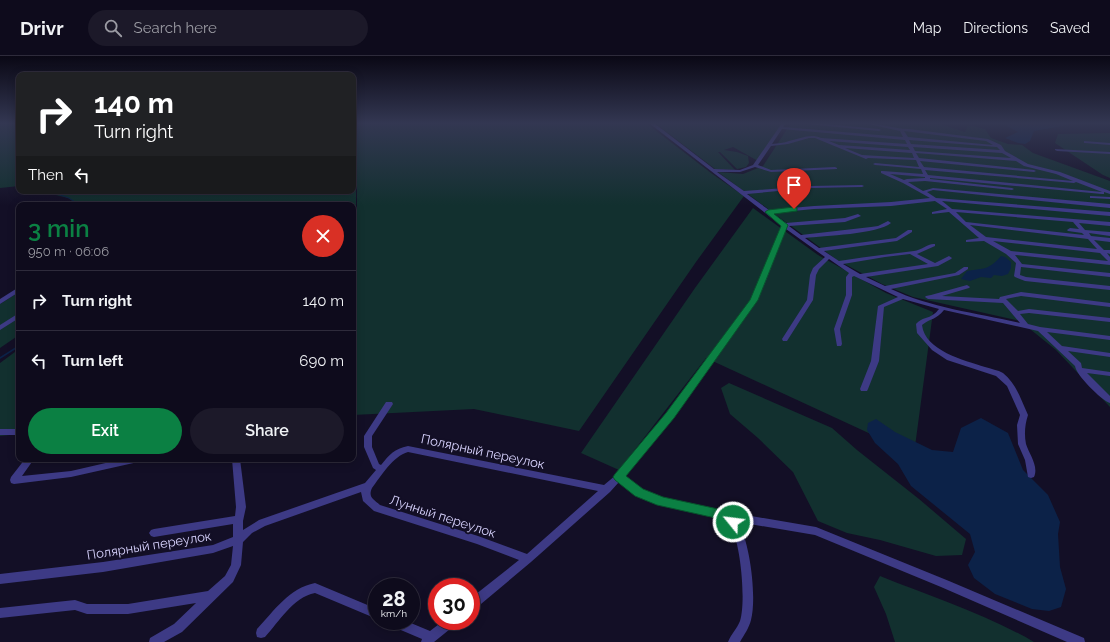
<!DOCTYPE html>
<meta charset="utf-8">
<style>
body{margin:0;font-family:Raleway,sans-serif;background:#1c1929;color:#f1f3f6;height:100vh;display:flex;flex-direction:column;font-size:15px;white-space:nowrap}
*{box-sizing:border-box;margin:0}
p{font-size:13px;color:#9b9ba3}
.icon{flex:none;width:22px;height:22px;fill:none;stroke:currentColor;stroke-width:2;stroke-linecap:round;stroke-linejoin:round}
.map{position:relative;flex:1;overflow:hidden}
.sheet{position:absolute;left:16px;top:146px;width:340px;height:260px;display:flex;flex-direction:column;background:#0e0b1c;border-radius:8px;box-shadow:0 2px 10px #0003,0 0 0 1px #2e2b3b}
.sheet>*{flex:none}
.banner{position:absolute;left:16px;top:16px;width:340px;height:122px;border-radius:8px;box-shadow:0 2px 10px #0003,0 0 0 1px #2e2b3b;background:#202124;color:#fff;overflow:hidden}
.speed{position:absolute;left:368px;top:522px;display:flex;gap:8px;font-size:20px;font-weight:700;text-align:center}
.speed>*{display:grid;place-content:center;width:52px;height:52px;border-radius:50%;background:#0e0b1c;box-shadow:0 2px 10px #0003,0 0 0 1px #2e2b3b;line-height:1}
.speed small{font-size:10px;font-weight:400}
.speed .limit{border:6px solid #d22;background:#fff;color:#111}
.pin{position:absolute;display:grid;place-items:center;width:34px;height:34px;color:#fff;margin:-41px -17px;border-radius:50% 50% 50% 0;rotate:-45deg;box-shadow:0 0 4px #0007}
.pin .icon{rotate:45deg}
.me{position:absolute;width:44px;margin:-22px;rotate:299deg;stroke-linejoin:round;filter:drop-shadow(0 0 3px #0008)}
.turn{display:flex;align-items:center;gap:14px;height:84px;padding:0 12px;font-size:18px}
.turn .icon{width:52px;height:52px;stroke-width:2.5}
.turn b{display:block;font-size:28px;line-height:34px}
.then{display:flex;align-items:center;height:38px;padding:0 12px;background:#0003;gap:8px;font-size:15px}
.round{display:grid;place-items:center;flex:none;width:42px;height:42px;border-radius:21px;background:#1c1929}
.overview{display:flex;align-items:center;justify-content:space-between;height:68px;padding:0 12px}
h1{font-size:24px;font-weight:600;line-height:30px;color:#0b8043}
.action{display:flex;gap:8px;margin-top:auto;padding:8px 12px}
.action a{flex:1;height:46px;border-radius:24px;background:#0b8043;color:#fff;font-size:16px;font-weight:600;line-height:46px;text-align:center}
.action a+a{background:#1c1929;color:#f1f3f6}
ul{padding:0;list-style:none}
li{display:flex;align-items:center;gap:12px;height:60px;padding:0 12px;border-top:1px solid #2e2b3b}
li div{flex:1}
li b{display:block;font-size:15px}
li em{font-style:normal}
header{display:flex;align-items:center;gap:24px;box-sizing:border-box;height:56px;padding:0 20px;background:#0e0b1c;border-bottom:1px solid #2e2b3b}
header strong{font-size:19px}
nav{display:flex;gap:22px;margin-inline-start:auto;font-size:14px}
.search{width:280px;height:36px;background:#1c1929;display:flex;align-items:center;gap:10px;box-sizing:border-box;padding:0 14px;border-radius:22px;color:#9b9ba3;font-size:15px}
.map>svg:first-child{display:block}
.green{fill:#12302f}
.water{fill:#0c2248}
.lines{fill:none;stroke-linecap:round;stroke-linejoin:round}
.stream-far1{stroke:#0c2248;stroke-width:1}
.stream{stroke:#0c2248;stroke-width:1.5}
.minor{fill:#3d3a85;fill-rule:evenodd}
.route{fill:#0b8043;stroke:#07532c}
.labels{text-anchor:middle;stroke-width:4;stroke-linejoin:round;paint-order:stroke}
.near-street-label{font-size:13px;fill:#d9d4ff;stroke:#130f26}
</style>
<header>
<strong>Drivr</strong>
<div class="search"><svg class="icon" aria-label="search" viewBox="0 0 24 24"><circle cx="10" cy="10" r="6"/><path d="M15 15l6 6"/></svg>Search here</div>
<nav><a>Map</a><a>Directions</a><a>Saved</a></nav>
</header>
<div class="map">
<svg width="1110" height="586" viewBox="0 0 1110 586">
<rect width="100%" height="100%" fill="#130f26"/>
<path class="green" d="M0 67H19V130L0 132Z
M353 67H646L711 117 744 140 696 206 579 375 474 353 353 359V173H357V101H353Z
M655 67H786L758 105 733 91 724 94 737 96 748 100 749 107 746 111 737 113 720 96H718L735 114 715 113Z
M791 67H937L965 76 968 69 985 73 991 82 1008 88 1022 89 1033 97 1110 125V351L1056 294 1020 265 913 241 882 228 837 204 718 116 743 118 763 110Z
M1110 77V122L1103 119 1055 87 1058 78Z
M353 104H356V171H353V149H78L68 142 40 135H353Z
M753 152 818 199 886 237 933 256 914 398 706 302 619 414 581 397 695 232Z
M19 236V279L0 292V248Z
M19 293V378L0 380V307Z
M729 327 832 372 857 394 919 443 966 483 962 499 936 500 880 484 847 477 818 465 793 416 758 382 730 358 721 332Z
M880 520C932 541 986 558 1034 586H895L886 558 874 531Z"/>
<path class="water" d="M1008 67H1061L1064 68 1063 70 1034 75 1030 85 1025 88 1018 87 1005 82 1018 76 1007 70Z
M1001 200 1005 201 1011 206V212L1008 218 1002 220 994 219 991 222 981 221 970 225 961 223 967 215C985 212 989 214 1001 200Z
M981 362 1008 377 1023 414 1048 439 1060 466 1058 478 1060 511 1066 533 1061 551 1049 555 1032 553 995 538 974 522 968 509 975 496 970 478 911 430 898 408 875 387 867 374 868 367 876 363 895 376 932 394 953 396 961 372Z"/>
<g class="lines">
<path class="stream-far1" d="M49 135 69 142 80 149"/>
<path class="stream" d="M0 302 19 290"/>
<path class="minor" d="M649 67H654L714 113 740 114 753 109 782 67H786L783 71 903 81 900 75 864 67C880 67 894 73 909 73L988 83 1001 89 1005 95 1028 108 1060 116 1110 135V138L1104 136V138H1102L930 122V123L1012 132 1014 133 1012 134 925 125 908 126 923 135 933 132 1110 148V152L933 134 927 136 936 142 1110 156V160L942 145 952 153 1110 166V170L1079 167 1085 174 1110 176V180L1089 177 1091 180 1110 182V186L1094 184 1104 194H1110V198L1107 197 1110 201V209L1015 199 1022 208 1110 217V221L1021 211 1020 219 1026 221 1110 230V234L1025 225 1015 221 1014 220 1016 207 1006 198 984 185 966 186V184L979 182 949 156 932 158V156L947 153 935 145 891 150 814 153 772 157 786 167 845 162 858 158 861 160 845 166 789 170 801 179 871 171 878 170 888 165 891 167C878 178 824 180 805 182L819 192 896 182 908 174H912V176L897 185 824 195 839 205C864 201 889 198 914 195 922 194 928 187 935 188V190L917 198 935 207 949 200 952 202 951 203 938 210 866 221 885 230 955 217 964 211H968V213L959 219 891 233C931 252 977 257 1020 267L1003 247 928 243 925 241 926 240 931 239 967 229 970 231 969 232 942 240 999 243 1000 241 1021 236 1110 247V251L1021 240 1006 243 1018 255 1029 253 1110 262V266L1029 257 1020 258 1028 268 1040 271 1110 280V284L1047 276 1062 290 1110 297V301L1068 295 1081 307 1082 312 1110 316V320L1087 317 1110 340V347C1101 344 1076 319 1075 310L1038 275 944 254C936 264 931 262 922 269 925 295 964 304 985 311 991 313 998 314 1003 317 1016 327 1021 344 1028 359 1025 368 1024 378 1026 388 1029 398 1039 410 1034 421L1031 422 1028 421 1025 404 1018 388 1017 369 1020 359 1007 330 996 320 947 304 932 294 917 277 916 268C922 261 928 263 934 258 936 257 937 255 939 253L903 243 884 251 879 305 868 333 867 335H861L860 333 871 305 878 250 898 241 854 220 852 221V239L840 273 842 288 841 290H837L834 273 846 239V221L849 217 829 203 819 213 816 219 813 244 787 285H783L782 283 807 244 810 219 813 212 825 201 786 173 765 227 757 244 673 362 625 420 642 433 662 443 728 456 816 471 949 525 1084 582 1085 586H1067L941 531 815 479 738 466C750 486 757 541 751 564 749 572 744 579 740 586H728C731 578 737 573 740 565 746 546 741 491 732 473 731 470 728 466 725 463L658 449 636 439 619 426 610 436 531 506 475 553 471 554V542L519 504 477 488 374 455 363 445 361 436 265 470 252 477 243 486 241 509 233 526 182 576 164 586H149L150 582 174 568 196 547 128 558H87L75 554 0 562V552L75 544 87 548H128L208 535 225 520 231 509 233 490 213 497 103 516 0 528V518L103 506 213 489 233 481V468L154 481 151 480 149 477 151 474 154 473 235 460 236 451 232 403H240L246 451 243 465V474L259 464 365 427 376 414 373 412 364 391V380L386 346H392L393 348 372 380V391L379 408 381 409C390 398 394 393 408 390L604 429 616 419 667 358 751 244 759 227 782 170ZM782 73 905 84 907 88 821 82C810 77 800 83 789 85 784 87 778 87 772 88ZM904 75 986 85 993 89 908 81ZM809 82H815L866 103 868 102 916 104 919 111 875 107 873 108 875 109 921 113 923 118 883 115H881V117L903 127 930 142 891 146 814 150 769 154 747 138 810 132 862 131 864 130 862 129 810 130 744 135 717 116H740L755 111 771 116 837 113V112L835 111 771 114 758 109 771 90 788 88ZM909 84 997 91 1000 94 911 88ZM829 85 908 91 910 94 839 89ZM913 91 1002 97 1011 102 915 95ZM845 92 912 97 914 102 862 99ZM916 97 1016 105 1024 110 1056 118 1073 125 924 111 920 105 1034 116 1036 115 1034 114 919 102ZM925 114 1074 127 1076 126 1102 136 928 119ZM890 118 925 121V122L907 123 904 124ZM956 156 1073 166 1079 173 1070 172 1067 174 1068 175 1082 177 1084 179 966 166ZM970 169 1088 183 1097 193 986 181ZM993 185 1100 197 1108 205 1011 195ZM910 198 928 208 860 218 843 208 885 201ZM408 396 598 435 527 498 478 480 380 449C373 443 368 441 372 432 381 420 393 400 408 396Z
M796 67H816L879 73 881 74 879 75Z
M1084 85 1110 87V89L1085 87H1084Z
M1055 93 1110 96V98L1057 95 1055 94Z
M1090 140 1110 141V143L1092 142H1090Z
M19 231V236L0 248V243Z
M19 257V262L0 274V269Z
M0 373H19V379H0Z
M25 403H34L22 420 71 415 123 403H142L141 405 138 406 71 421 14 428 11 427 10 424 11 421Z
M315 527 377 553V563L315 537C293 541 279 566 265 581L261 582 257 581 256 577 257 573C274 555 289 532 315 527Z
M388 565H406L430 575 443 565H456L455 569 434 586H421L422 583 389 569Z"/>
</g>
<linearGradient id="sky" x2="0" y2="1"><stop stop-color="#0a0815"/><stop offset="0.45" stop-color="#333752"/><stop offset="1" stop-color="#333752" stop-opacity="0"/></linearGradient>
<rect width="1110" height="149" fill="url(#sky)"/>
<path class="route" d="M794 151 797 152V155L774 158 788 169 758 244 674 362 626 420 643 433 663 441 732 456 739 466 737 470C728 473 728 465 720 463L657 449 635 440 615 424 613 421 615 418 666 357 750 244 781 170 765 156 768 154Z"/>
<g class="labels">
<g class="near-street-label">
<text transform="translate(483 395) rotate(12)" y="5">Полярный переулок</text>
<text transform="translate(443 460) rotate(18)" y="5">Лунный переулок</text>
<text transform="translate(149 489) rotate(-9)" y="5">Полярный переулок</text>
</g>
</g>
</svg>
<div class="speed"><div>28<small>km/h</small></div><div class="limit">30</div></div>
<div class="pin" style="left:794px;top:153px;background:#d93025"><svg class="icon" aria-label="arrive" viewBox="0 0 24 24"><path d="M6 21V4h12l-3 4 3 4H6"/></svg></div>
<svg class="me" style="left:733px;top:466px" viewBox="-20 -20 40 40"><circle r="17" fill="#0b8043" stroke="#fff" stroke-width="3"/><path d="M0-11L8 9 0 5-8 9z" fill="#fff"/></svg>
<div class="banner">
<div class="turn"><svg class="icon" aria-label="right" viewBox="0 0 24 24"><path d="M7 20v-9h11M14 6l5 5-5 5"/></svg><div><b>140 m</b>Turn right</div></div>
<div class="then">Then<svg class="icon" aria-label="left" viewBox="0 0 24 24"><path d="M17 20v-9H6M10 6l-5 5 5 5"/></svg></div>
</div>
<section class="sheet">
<div class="overview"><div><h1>3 min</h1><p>950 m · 06:06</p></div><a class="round" style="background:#d93025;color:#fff"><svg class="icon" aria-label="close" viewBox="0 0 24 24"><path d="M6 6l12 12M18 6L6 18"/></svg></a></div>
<ul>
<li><svg class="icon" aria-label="right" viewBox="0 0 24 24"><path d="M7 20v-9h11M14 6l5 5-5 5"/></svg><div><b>Turn right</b></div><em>140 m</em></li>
<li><svg class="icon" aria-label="left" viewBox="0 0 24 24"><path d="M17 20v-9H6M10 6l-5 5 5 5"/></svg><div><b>Turn left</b></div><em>690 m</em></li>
</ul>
<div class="action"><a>Exit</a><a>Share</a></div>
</section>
</div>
